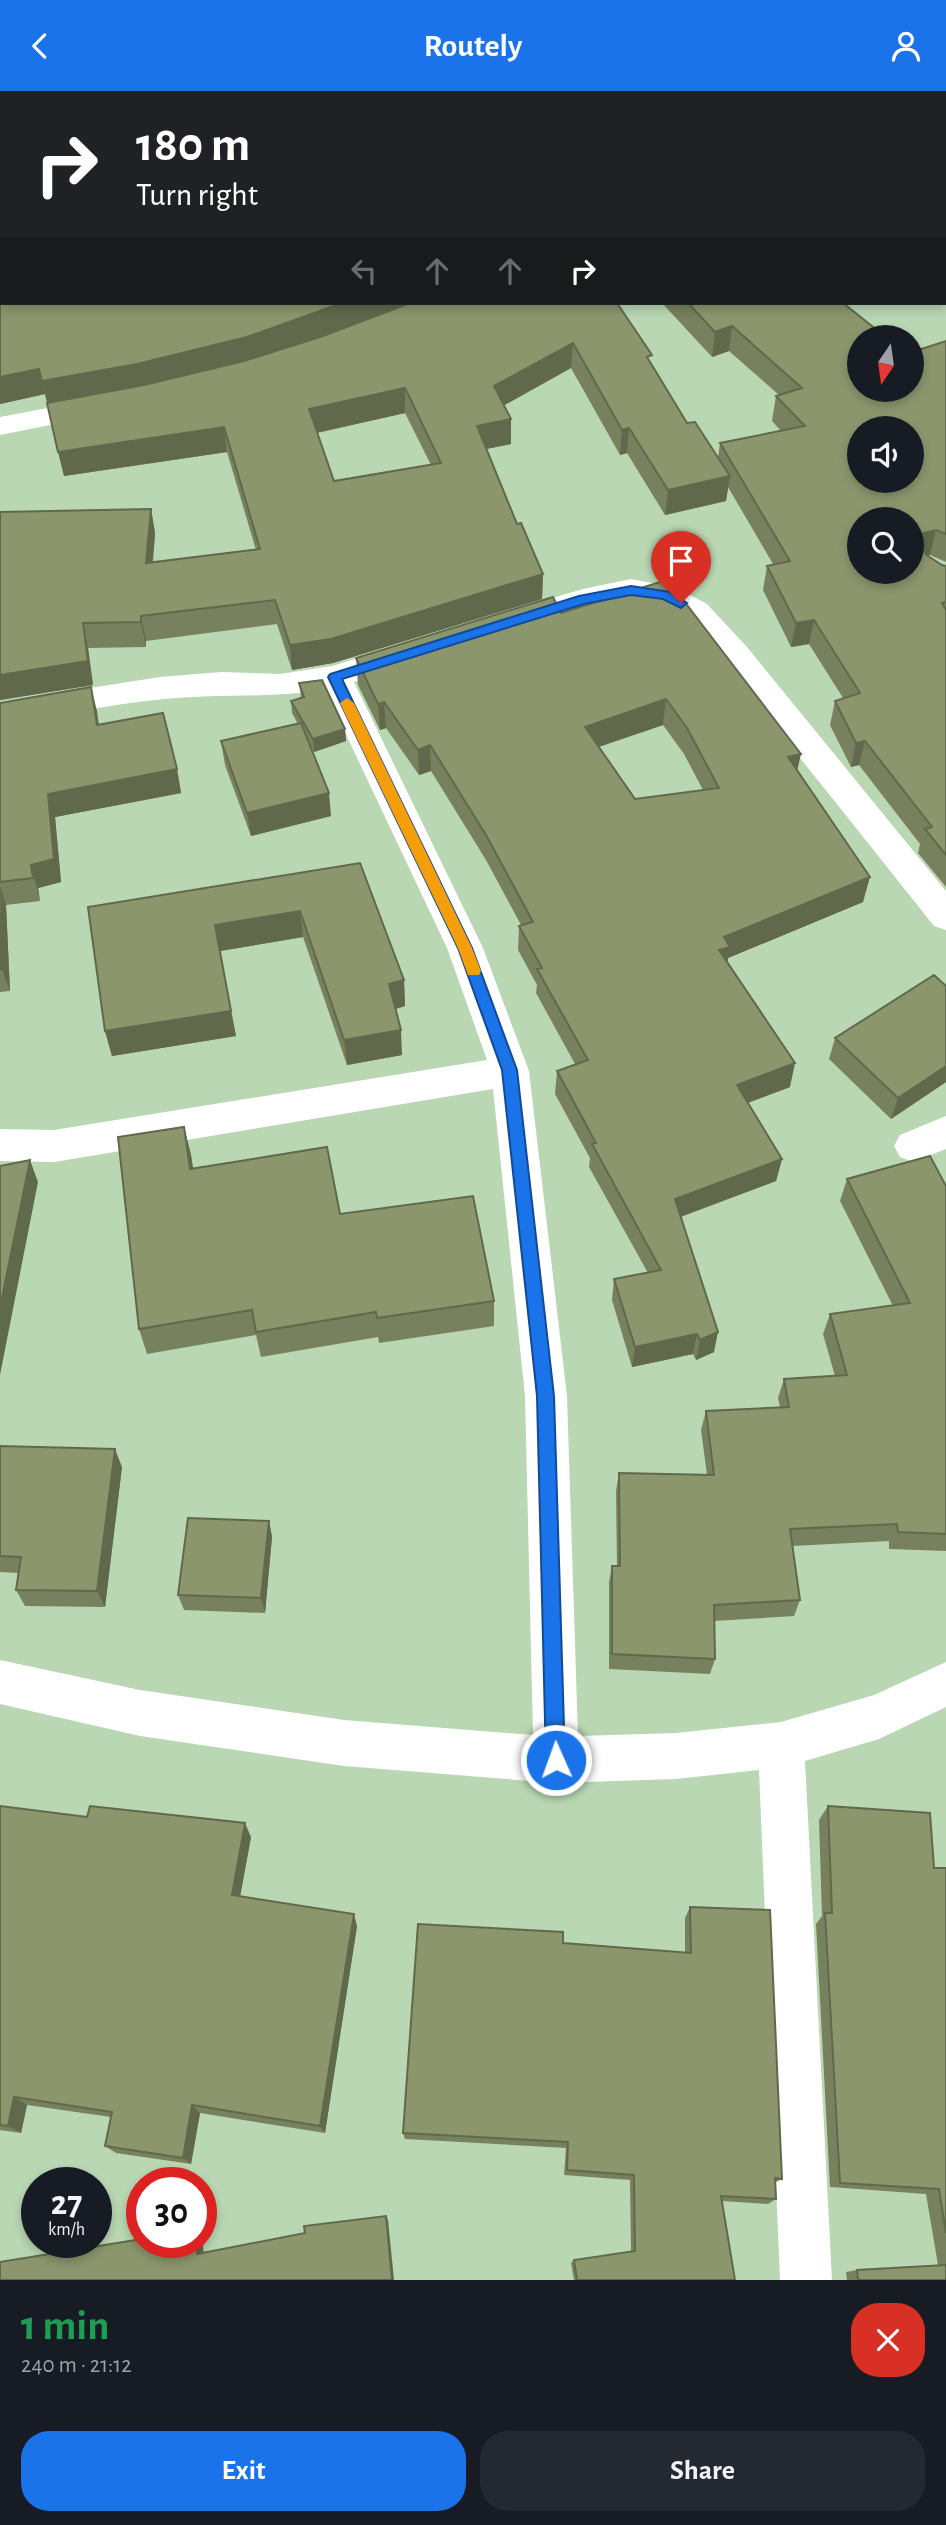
<!DOCTYPE html>
<meta charset="utf-8">
<style>
body{margin:0;font-family:"Alegreya Sans",sans-serif;background:#242831;color:#f1f3f6;height:100vh;display:flex;flex-direction:column;font-size:26px;white-space:nowrap}
*{box-sizing:border-box;margin:0}
p{font-size:23px;color:#9ea1a6}
.icon{flex:none;width:38px;height:38px;fill:none;stroke:currentColor;stroke-width:2;stroke-linecap:round;stroke-linejoin:round}
.map{position:relative;height:2189px;overflow:hidden}
.sheet{display:flex;flex-direction:column;background:#171b24;flex:1}
.sheet>*{flex:none}
.top-card{position:absolute;left:0px;top:0px;width:947px;height:214px;box-shadow:0 4px 10px #0003;background:#202124;color:#fff;overflow:hidden}
.needle{width:46px;rotate:193deg}
.fabs{position:absolute;left:847px;top:234px;display:grid;gap:14px}
.fabs a{display:grid;place-items:center;width:77px;height:77px;border-radius:50%;background:#171b24;box-shadow:0 4px 10px #0003;font-size:35px}
.speed{position:absolute;left:21px;top:2076px;display:flex;gap:14px;font-size:35px;font-weight:700;text-align:center}
.speed>*{display:grid;place-content:center;width:91px;height:91px;border-radius:50%;background:#171b24;box-shadow:0 4px 10px #0003;line-height:1}
.speed small{font-size:18px;font-weight:400}
.speed .limit{border:10px solid #d22;background:#fff;color:#111}
.pin{position:absolute;display:grid;place-items:center;width:60px;height:60px;color:#fff;margin:-72px -30px;border-radius:50% 50% 50% 0;rotate:-45deg;box-shadow:0 0 7px #0007}
.pin .icon{rotate:45deg}
.me{position:absolute;width:77px;margin:-38px;rotate:358deg;stroke-linejoin:round;filter:drop-shadow(0 0 5px #0008)}
.turn{display:flex;align-items:center;gap:24px;height:147px;padding:0 21px;font-size:32px}
.turn .icon{width:91px;height:91px;stroke-width:2.5}
.turn b{display:block;font-size:49px;line-height:60px}
.lanes{display:flex;align-items:center;height:66px;padding:0 21px;background:#0003;justify-content:center;gap:35px;direction:ltr}
.lanes .off{opacity:.35}
.round{display:grid;place-items:center;flex:none;width:74px;height:74px;border-radius:28px;background:#242831}
.summary{display:flex;align-items:center;justify-content:space-between;height:119px;padding:0 21px}
h1{font-size:42px;font-weight:700;line-height:52px;color:#1e9e55}
.cta{display:flex;gap:14px;margin-top:auto;padding:14px 21px}
.cta a{flex:1;height:80px;border-radius:28px;background:#1a73e8;color:#fff;font-size:28px;font-weight:700;line-height:80px;text-align:center}
.cta a+a{background:#242831;color:#f1f3f6}
header{display:flex;justify-content:space-between;align-items:center;height:91px;padding:0 21px;background:#1a73e8;color:#fff;font-size:32px;font-weight:700}
.map>svg:first-child{display:block}
.lines{fill:none;stroke-linecap:round;stroke-linejoin:round}
.minor{fill:#fff;fill-rule:evenodd}
.wall{fill:#78815e;fill-rule:evenodd}
.shaded-wall{fill:#61694c}
.building{fill:#8b966d;stroke:#61694c;stroke-width:2;fill-rule:evenodd}
.route{fill:#1a73e8;stroke:#114b97;stroke-width:2}
.slow{fill:#f59e0b}
</style>
<header><svg class="icon" aria-label="back" viewBox="0 0 24 24"><path d="M15 5l-7 7 7 7"/></svg>Routely<svg class="icon" aria-label="person" viewBox="0 0 24 24"><circle cx="12" cy="8" r="4"/><path d="M4 21q1-7 8-7t8 7"/></svg></header>
<div class="map">
<svg width="946" height="2189" viewBox="0 0 946 2189">
<rect width="100%" height="100%" fill="#b9d7b3"/>
<g class="lines">
<path class="minor" d="M439 0H473L438 2Z
M100 307 110 310 114 316 110 322 0 344V326Z
M631 488 677 497 707 513 747 556 946 800V839L934 835C886 775 839 715 791 656 762 619 701 528 658 513 618 500 549 530 509 542L498 539 493 531 498 523 583 498Z
M358 567 369 570 374 578 369 586 354 591 483 857 529 980 567 1305 578 1645 676 1642 781 1631 874 1604 946 1571V1616L879 1648 805 1670 832 2189H780L759 1679 676 1688 556 1692 344 1675 140 1645 0 1613V1569L140 1599 344 1629 533 1644 525 1305 493 998 54 1071 0 1070V1038L54 1039 487 969 447 857 325 599C272 607 218 603 164 608 110 613 54 626 0 635V611L160 586 222 581 280 583 332 575Z
M946 1025V1058L913 1071 900 1066 894 1055 900 1044Z"/>
</g>
<path class="wall" d="M0 0 2 212H617L651 272 687 332 718 367 720 352 781 340 772 330 776 305 779 304 729 260 712 266 662 212H848L845 213 859 299 946 250V471L930 464H927L942 474 946 475V796L918 762 920 753 859 674 851 676 830 634 835 610 843 607 809 553 791 556 763 499 767 475 773 473 728 396 726 410 665 424 627 362 620 364 571 277 504 314 511 353 486 358 517 433 543 483 542 508 333 572 292 579 277 533 146 550V556L88 557 93 594 0 609 151 418 155 442 153 472 256 459 227 361 64 385 45 303 0 313ZM391 219 323 245 302 252ZM405 322 431 374 334 390 317 342Z
M469 0H946V184L945 183V2H469Z
M561 522 797 679 863 811 728 867 727 872 790 996 748 1012 782 1068 776 1090 681 1126 714 1261 696 1269 693 1263 632 1276 612 1209 614 1188 648 1182 589 1076 590 1067 555 1003 557 980 575 973 536 902 537 894 518 859 519 835 521 834 486 769 431 680 419 684 386 637 380 639 358 594 356 567ZM663 634 684 663 703 699 635 708 599 656Z
M299 592 345 638 346 650 314 661 308 651 331 725 251 745 225 674 221 650 298 633 292 622 291 610 301 606Z
M91 596 99 634 177 678 181 702 55 726 61 791 38 797 40 810 6 814 10 900 0 901V612Z
M360 772 404 889 405 915 396 918 402 964 347 974 303 846 220 860 236 945 112 965 105 940 88 816Z
M946 895V991L891 1028 829 968 835 947Z
M184 1036 191 1064 193 1077 340 1123 494 1210V1235L379 1252 378 1246 261 1266 256 1244 147 1263 139 1238Z
M847 1088 946 1095V1460L889 1458V1450L792 1455 800 1509 794 1525 714 1530 715 1568 710 1583 609 1578V1491L612 1475H617L616 1400 619 1382 707 1384 701 1339 706 1320 780 1316 778 1307 784 1288 835 1285 823 1243 830 1223 893 1215 840 1110Z
M0 1355 122 1376 105 1516 25 1515 16 1499 18 1482 0 1481Z
M269 1430 272 1446 265 1522 184 1519 178 1504Z
M0 1715 251 1746 240 1805 357 1835 325 2042 200 2022 191 2073 116 2062 105 2055 111 2026 27 2014 21 2042 0 2039Z
M828 1715 934 1777H946V2189H847L846 2181 857 2179 938 2174 926 2103 830 2096 816 1833 822 1825 819 1729Z
M690 1816 782 2088 776 2091V2108L768 2113 722 2110 735 2189H574L571 2172 574 2169 631 2160 630 2089 564 2084 566 2057 405 2048 403 2042 685 1861V1827Z"/>
<path class="shaded-wall" d="M342 212H411L250 271 48 315 42 290Z
M732 235 729 260 712 266 715 241Z
M573 252 571 277 494 320V295Z
M39 278 45 303 0 313V286Z
M405 297V322L311 343 309 318Z
M511 328V353L476 360 477 335Z
M224 336 227 361 64 385 58 361Z
M629 337 627 362 620 364 622 339Z
M730 385 726 410 665 424 668 399Z
M151 418 155 442 150 497 146 472Z
M936 439 930 464 917 466 918 453 923 442Z
M543 483 542 508 333 572 292 579 290 554Z
M141 525 146 550V556L141 531Z
M814 529 809 553 791 556 796 532Z
M83 532 88 557 93 594 0 609V584Z
M91 596 97 620 102 658 97 634Z
M666 608 663 634 583 661 585 636Z
M384 611 386 637 380 639 378 613Z
M345 638 346 650 314 661 313 648Z
M865 650 859 674 851 676 856 652Z
M430 654 431 680 419 684 418 659Z
M801 663 795 689 788 666Z
M177 678 181 702 55 726 61 791 38 797 40 810 31 774 48 703Z
M329 702 331 725 251 745 247 722Z
M870 786 863 811 728 867 726 880 719 859 724 846Z
M0 795 6 814 10 900 2 878Z
M300 820 303 846 220 860 215 834Z
M404 889 405 915 391 919 389 893Z
M231 920 236 945 112 965 105 940Z
M401 939 402 964 347 974 344 949Z
M795 972 790 996 732 1017 737 994Z
M946 975V991L891 1028 898 1007Z
M184 1036 191 1064 197 1105 190 1078Z
M782 1068 776 1090 671 1129 675 1108Z
M30 1069 38 1091 0 1284V1217Z
M718 1241 714 1261 696 1269 700 1249Z
M697 1243 693 1263 632 1276 635 1256Z
M115 1358 122 1376 105 1516 97 1500Z
M269 1430 272 1446 265 1522 261 1507Z
M245 1732 251 1746 238 1817 232 1804Z
M354 1823 357 1835 325 2042 320 2035Z
M14 2006 27 2014 21 2042 8 2035Z
M192 2014 200 2022 191 2073 183 2067Z
M386 2125 388 2129 394 2189H392Z
M201 2143H202L204 2166 197 2163 196 2151H201Z"/>
<path class="building" d="M0 0H101V2H2V212H342L247 246 137 273 42 290 39 278 0 286Z
M187 0H396L397 2H188Z
M488 0H946V155L945 154V2H490Z
M410 212H617L652 264 647 266 687 332 695 331 730 385 668 399 629 337 622 339 573 252 494 295 511 328 477 335 517 433 521 432 543 483 331 548 290 554 275 509 141 525V531L83 532 88 570 0 584V421L151 418 146 472 260 458 224 336 58 361 47 312 144 294 244 270 323 245ZM405 297 441 372 334 390 309 318Z
M688 212H843L887 247H859V299H912V261L946 250V443L936 439 923 442 918 453 928 465 942 474 946 475V511L942 512 946 519V764L925 738 932 736 865 650 856 652 835 610 860 602 814 529 796 532 767 475 790 470 720 352 805 335 776 305 802 297 732 235 715 241ZM859 338H912V390H859ZM859 429H912V481H859Z
M663 490 674 497 801 663 788 666 870 786 724 846 730 856 719 859 795 972 737 994 782 1068 675 1108 718 1241 700 1249 697 1243 635 1256 614 1188 661 1179 592 1053 596 1052 557 980 588 969 537 878 542 877 519 835 533 831 486 744 430 654 418 659 384 611 378 613 356 567 553 506 561 522ZM666 608 687 637 719 697 635 708 585 636Z
M322 589 345 638 313 648 291 610 304 606 299 592Z
M91 596 97 634 163 622 177 678 48 703 54 768 31 774 33 787 0 791V612Z
M301 632 329 702 247 722 221 650Z
M360 772 404 889 389 893 401 939 344 949 300 820 215 834 231 920 105 940 88 816Z
M0 821 2 878H0Z
M934 884 946 895V975L898 1007 835 947Z
M184 1036 190 1078 327 1056 340 1123 473 1105 494 1210 377 1227 376 1221 256 1241 252 1219 139 1238 118 1046Z
M930 1065 946 1095V1443L898 1441 897 1433 790 1438 800 1509 714 1514 715 1568 612 1563V1475H620L619 1382 714 1384 706 1320 789 1316 784 1288 847 1284 830 1223 910 1212 847 1088Z
M30 1069 0 1217V1075Z
M0 1355 115 1358 97 1500 16 1499 21 1466 0 1465Z
M188 1427 269 1430 261 1507 178 1504Z
M0 1715 87 1726 90 1715 245 1732 232 1804 354 1823 320 2035 192 2014 183 2067 105 2055 112 2021 14 2006 8 2035 0 2034Z
M828 1715 930 1722 934 1777H946V2142L939 2098 840 2092 825 1822H832Z
M690 1816 770 1819 782 2088 775 2087 776 2108 721 2105 735 2189H577L574 2169 635 2160 634 2084 567 2079 568 2051 403 2042 418 1833 563 1841V1852L691 1862Z
M386 2125 392 2189H0V2171L142 2148V2151H196L197 2163 305 2142 304 2135Z
M946 2174V2189H858L857 2179Z"/>
<path class="route" d="M631 495 670 501 687 512 681 517 663 508 631 504 584 513 342 588 472 857 517 979 554 1305 565 1669 562 1676 556 1678 549 1676 546 1669 537 1305 502 979 458 857 328 586 330 583 579 505Z"/>
<path class="slow" d="M347 607 354 612 472 857 481 880 479 884H468L458 857 340 612Z"/>
</svg>
<div class="fabs">
<a><svg class="needle" viewBox="-14 -14 28 28"><path d="M0-13l5 13h-10z" fill="#e53935"/><path d="M0 13l5-13h-10z" fill="#9ea1a6"/></svg></a>
<a><svg class="icon" aria-label="sound" viewBox="0 0 24 24"><path d="M4 9h4l5-4v14l-5-4H4zM17 9q2 3 0 6"/></svg></a>
<a><svg class="icon" aria-label="search" viewBox="0 0 24 24"><circle cx="10" cy="10" r="6"/><path d="M15 15l6 6"/></svg></a>
</div>
<div class="speed"><div>27<small>km/h</small></div><div class="limit">30</div></div>
<div class="pin" style="left:681px;top:512px;background:#d93025"><svg class="icon" aria-label="arrive" viewBox="0 0 24 24"><path d="M6 21V4h12l-3 4 3 4H6"/></svg></div>
<svg class="me" style="left:556px;top:1669px" viewBox="-20 -20 40 40"><circle r="17" fill="#1a73e8" stroke="#fff" stroke-width="3"/><path d="M0-11L8 9 0 5-8 9z" fill="#fff"/></svg>
<div class="top-card">
<div class="turn"><svg class="icon" aria-label="right" viewBox="0 0 24 24"><path d="M7 20v-9h11M14 6l5 5-5 5"/></svg><div><b>180 m</b>Turn right</div></div>
<div class="lanes"><svg class="icon off" aria-label="left" viewBox="0 0 24 24"><path d="M17 20v-9H6M10 6l-5 5 5 5"/></svg><svg class="icon off" aria-label="ahead" viewBox="0 0 24 24"><path d="M12 20V5M6 11l6-6 6 6"/></svg><svg class="icon off" aria-label="ahead" viewBox="0 0 24 24"><path d="M12 20V5M6 11l6-6 6 6"/></svg><svg class="icon" aria-label="right" viewBox="0 0 24 24"><path d="M7 20v-9h11M14 6l5 5-5 5"/></svg></div>
</div>
</div>
<section class="sheet">
<div class="summary"><div><h1>1 min</h1><p>240 m · 21:12</p></div><a class="round" style="background:#d93025;color:#fff"><svg class="icon" aria-label="close" viewBox="0 0 24 24"><path d="M6 6l12 12M18 6L6 18"/></svg></a></div>
<div class="cta"><a>Exit</a><a>Share</a></div>
</section>
